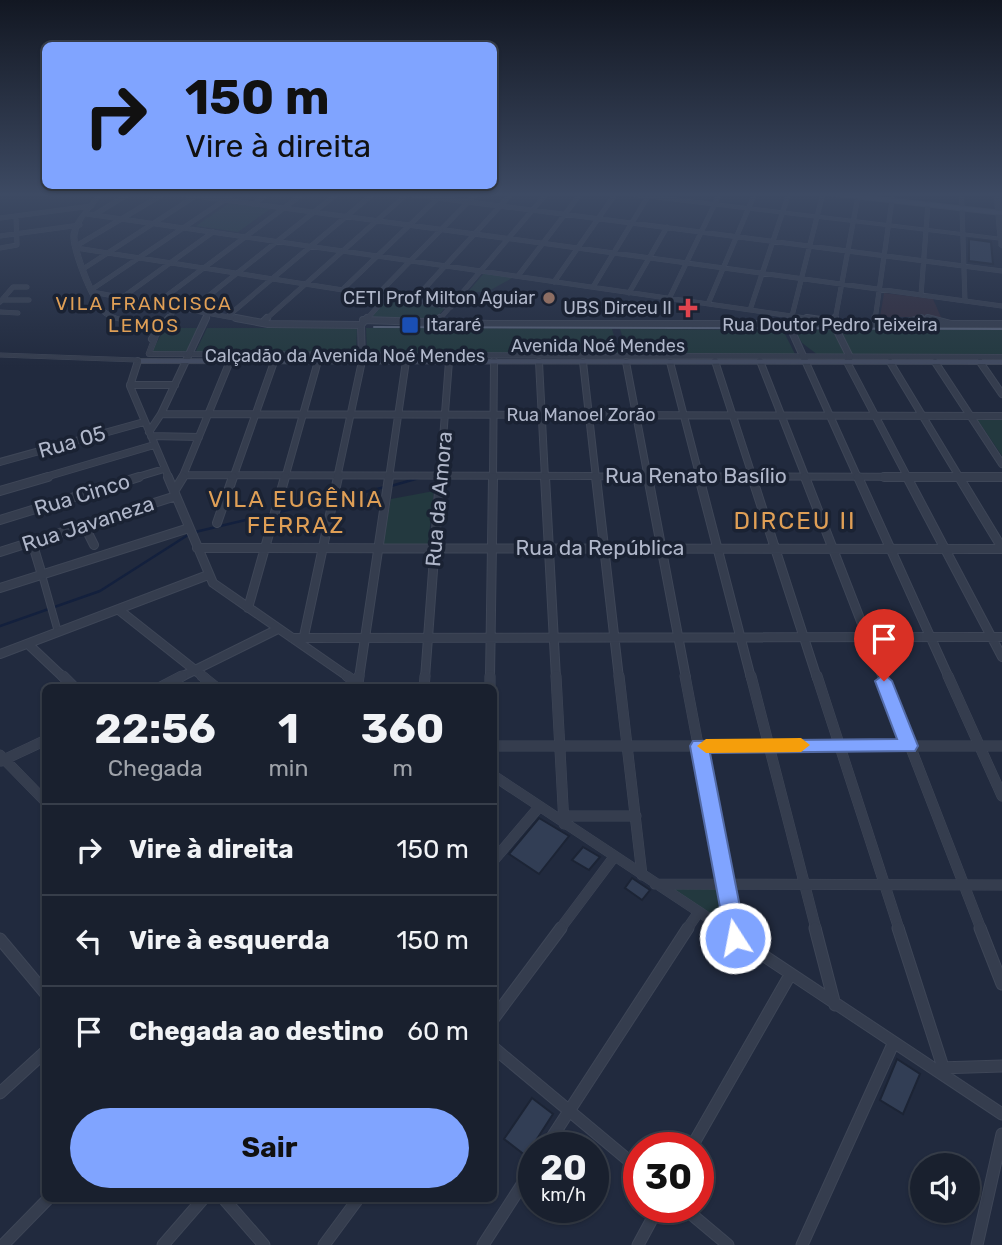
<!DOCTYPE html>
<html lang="pt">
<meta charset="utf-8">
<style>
body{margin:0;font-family:Rubik,sans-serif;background:#262d3a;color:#f1f3f6;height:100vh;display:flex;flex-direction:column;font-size:26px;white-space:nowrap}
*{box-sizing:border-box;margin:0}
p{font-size:23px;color:#9fa3aa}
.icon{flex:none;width:38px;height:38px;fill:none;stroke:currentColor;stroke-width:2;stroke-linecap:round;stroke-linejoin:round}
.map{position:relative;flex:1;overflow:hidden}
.sheet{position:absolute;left:42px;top:684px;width:455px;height:518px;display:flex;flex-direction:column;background:#19202e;border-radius:10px;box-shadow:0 2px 5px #0004,0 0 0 2px #373e4a}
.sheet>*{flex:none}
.top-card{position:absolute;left:42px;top:42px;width:455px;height:147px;border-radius:10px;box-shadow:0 2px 5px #0004,0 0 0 2px #373e4a;background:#80a4ff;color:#111;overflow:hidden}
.controls{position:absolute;left:910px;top:1153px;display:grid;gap:14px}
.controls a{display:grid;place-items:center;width:70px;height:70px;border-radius:50%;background:#19202e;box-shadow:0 2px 5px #0004,0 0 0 2px #373e4a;font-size:35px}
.speed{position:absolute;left:518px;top:1132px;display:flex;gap:14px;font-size:35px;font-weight:700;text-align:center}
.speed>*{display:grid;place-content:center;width:91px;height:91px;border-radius:50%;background:#19202e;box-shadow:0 2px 5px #0004,0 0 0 2px #373e4a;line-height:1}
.speed small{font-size:18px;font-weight:400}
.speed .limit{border:10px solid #d22;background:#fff;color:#111}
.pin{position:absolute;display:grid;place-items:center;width:60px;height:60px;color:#fff;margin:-72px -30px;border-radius:50% 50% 50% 0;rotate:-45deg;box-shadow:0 0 7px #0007}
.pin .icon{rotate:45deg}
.me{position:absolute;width:77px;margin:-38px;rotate:349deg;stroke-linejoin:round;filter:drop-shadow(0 0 5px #0008)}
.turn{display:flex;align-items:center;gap:24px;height:147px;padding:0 28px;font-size:32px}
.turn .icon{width:91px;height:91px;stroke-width:2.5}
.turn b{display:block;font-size:49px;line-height:60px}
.eta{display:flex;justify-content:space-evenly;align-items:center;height:119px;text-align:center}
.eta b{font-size:42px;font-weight:700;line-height:49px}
.cta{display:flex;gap:14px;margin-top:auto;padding:14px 28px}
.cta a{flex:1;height:80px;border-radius:42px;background:#80a4ff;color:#111;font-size:28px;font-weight:700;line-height:80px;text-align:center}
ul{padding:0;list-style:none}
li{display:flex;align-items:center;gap:21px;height:91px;padding:0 28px;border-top:2px solid #373e4a}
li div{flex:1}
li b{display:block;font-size:26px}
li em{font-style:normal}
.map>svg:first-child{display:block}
.medical{fill:#312d3e}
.green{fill:#23393f}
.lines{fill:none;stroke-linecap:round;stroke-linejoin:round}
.stream{stroke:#13203d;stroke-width:2.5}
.building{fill:#323e55;stroke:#1c2435;stroke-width:2}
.pedestrian-far1-casing{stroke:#3e4657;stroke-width:6}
.pedestrian-casing{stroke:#3e4657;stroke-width:8}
.minor-far4-casing{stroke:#3e4657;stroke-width:5}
.minor-far3-casing{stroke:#3e4657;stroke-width:8}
.minor-far2-casing{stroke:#3e4657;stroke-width:10}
.minor-far1-casing{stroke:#3e4657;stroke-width:11}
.minor-casing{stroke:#3e4657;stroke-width:13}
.tertiary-casing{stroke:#3e4657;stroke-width:1}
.secondary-casing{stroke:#3e4657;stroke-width:2}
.pedestrian-far1{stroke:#353d4e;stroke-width:4.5}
.pedestrian{stroke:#353d4e;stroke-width:6}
.minor-far4{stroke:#353d4e;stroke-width:4.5}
.minor-far3{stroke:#353d4e;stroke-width:6}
.minor-far2{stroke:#353d4e;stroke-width:8}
.minor-far1{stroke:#353d4e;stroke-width:10}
.minor{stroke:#353d4e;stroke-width:11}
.tertiary{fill:#353d4e;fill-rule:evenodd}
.secondary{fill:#424b61;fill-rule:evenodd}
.tram{stroke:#566075;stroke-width:2}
.route{fill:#80a4ff;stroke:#536ba6;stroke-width:2}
.slow{fill:#f59e0b}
.education-dot{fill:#8d6e63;stroke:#1a2233;stroke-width:2.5}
.health-dot{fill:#e0444e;stroke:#1a2233;stroke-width:2.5}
.transit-dot{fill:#1a4fb4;stroke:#1a2233;stroke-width:2.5}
.labels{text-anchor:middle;stroke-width:7;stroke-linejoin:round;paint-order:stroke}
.far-poi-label{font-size:18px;fill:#b0b7ca;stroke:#1a2233;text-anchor:end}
.far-street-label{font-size:18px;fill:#b0b7ca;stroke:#1a2233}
.far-neighbourhood-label{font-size:19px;letter-spacing:2px;fill:#df9f56;stroke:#1a2233}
.street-label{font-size:21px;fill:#b0b7ca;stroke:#1a2233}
.neighbourhood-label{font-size:23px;letter-spacing:2px;fill:#df9f56;stroke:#1a2233}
.quarter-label{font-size:24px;letter-spacing:2px;fill:#df9f56;stroke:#1a2233}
</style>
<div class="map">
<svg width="1002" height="1245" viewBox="0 0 1002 1245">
<rect width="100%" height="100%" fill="#212a3e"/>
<path class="medical" d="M884 293 933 299 941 317H880Z"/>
<path class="green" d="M229 203 270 209 238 232 196 226Z
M484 273 514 277 487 292H468Z
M388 298 445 308 435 320 368 319Z
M165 328H198L186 355 152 351Z
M207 328H357L356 355H194Z
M366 328 612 329 620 356 367 355Z
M620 329 783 330 796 356H629Z
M794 330H1002V355H818L802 343Z
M1002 418V456L977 419Z
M434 491 428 544 382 546 391 499Z
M655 884H724L735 938Z"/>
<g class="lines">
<path class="stream" d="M391 486 419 478
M337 499 385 487
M0 626 100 591 191 533 330 500"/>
</g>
<path class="building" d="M969 239 991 242 993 264 969 261Z
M539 818 569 836 539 874 509 854Z
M583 847 600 857 589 870 572 860Z
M632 878 650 890 642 900 625 888Z
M897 1059 920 1074 903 1114 880 1100Z
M532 1098 553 1114 526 1156 504 1139Z"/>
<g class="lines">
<g class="pedestrian-far1-casing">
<path id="pedestrian-far1" d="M149 354 1002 357"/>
</g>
<g class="pedestrian-casing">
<path id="pedestrian" d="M42 575 58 632"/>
</g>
<g class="minor-far4-casing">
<path id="minor-far4" d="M174 193 1002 306
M399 193 1002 271
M961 193 962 206
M253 204 269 193
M962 208 965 301
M87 214 819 320
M94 215 130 193
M0 218 92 206
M0 236 80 225
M76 246 165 193
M0 248 17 245 16 216
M76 248 451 307
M83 269 197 195
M518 276 581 193
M554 282 616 193
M593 287 650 193
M91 290 235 193
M342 290 443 193
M92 292 245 320
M629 293 667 227
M921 295 928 204
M376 296 477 193
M123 297 213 232
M669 299 720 193
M2 300H29
M413 301 512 193
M0 302 13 287H27
M157 303 304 193
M708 304 755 193
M192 309 338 193
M750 310 789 193
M0 312 18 313
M228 316 374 193
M792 316 823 193
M168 320 176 307
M205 320 209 312
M265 320 408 193
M366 320 386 297
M439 320 547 193
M835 320 858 196
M875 320 893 193
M910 320H939"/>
</g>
<g class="minor-far3-casing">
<path id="minor-far3" d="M236 318 268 324 361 325
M807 318 834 322
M835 318 834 325 850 357 847 362 908 478
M928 318 951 324
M363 320 491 324H1002
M438 321 440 318
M263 322 267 318
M789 325 858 478
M874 326 875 318
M897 326 921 318
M152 339 169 318
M138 361 130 386 169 478
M715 361 753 478
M760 361 806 478
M539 362 545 478
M583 362 596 478
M626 362 648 478
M670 362 700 478
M890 362 960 478
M935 362 1002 464
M980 362 1002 394
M130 385H175
M161 414 1002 416
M149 432 161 414 206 318
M151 436 199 437
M0 462 144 422
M184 475 1002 477
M42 478 154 445
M134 478 164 469
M182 478 230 361
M233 478 274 362
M285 478 318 361
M337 478 362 361 361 325 367 318
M389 478 406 361
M440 478 449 361
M493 478 494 361"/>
</g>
<g class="minor-far2-casing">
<path id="minor-far2" d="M168 477 213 583 350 678
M545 477 556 678
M596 477 619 678
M648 477 686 678
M699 477 751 678
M752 477 817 678
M805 477 883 678
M858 477 949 678
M884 477H1002
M907 477 1002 657
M959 477 1002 548
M175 490 183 477
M0 491 48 477
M0 520 139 477
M217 523 233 477
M84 525 94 545
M32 542 42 575
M197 548 1002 549
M0 552 176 496
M0 588 189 528
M248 608 285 477
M119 610 205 678
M304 636 338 477
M292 638 1002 637
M28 644 64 678
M0 654 208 575
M179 678 278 629
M359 678 389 477
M425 678 440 477
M490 678 493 477"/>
</g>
<g class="minor-far1-casing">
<path id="minor-far1" d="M63 676 75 688
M202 676 217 688
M347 676 364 688
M556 676 564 824
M619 676 642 875
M685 676 733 929
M751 676 816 929
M817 676 899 929
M883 676 981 929
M948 676 1002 796
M358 684 359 676
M159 688 182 676
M424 688 425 676
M490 688V676
M494 746H1002
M0 755 46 802
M1 761 46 740
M494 776 725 929
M563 816H636
M494 860 539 807
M655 884 1002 885
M560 929 614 857
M687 929 698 913"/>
</g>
<g class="minor-casing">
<path id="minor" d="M722 928 1002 1114
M733 928 735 938
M815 928 835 1005
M898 928 943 1067
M980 928 1002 984
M0 939 46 994
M494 1018 561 928
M494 1048 639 1169
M939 1068 1002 1066
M0 1093 46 1051
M545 1148 688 928
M691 1148 790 975
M224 1199 264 1245
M684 1208 728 1245
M3 1245 48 1199
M163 1245 203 1199
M324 1245 358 1199
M483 1245 534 1166
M638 1245 658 1208
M802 1245 893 1044
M977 1245 1002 1134"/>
</g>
<g class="tertiary-casing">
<path id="tertiary" d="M98 193H104C95 205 79 219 77 235 75 248 97 303 107 311 125 325 145 312 158 338L151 355 146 354 152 338C142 318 120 326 104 315 92 307 69 249 71 234 74 219 90 205 98 193Z
M620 193H635L998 237 994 193H1000L1002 218V248L999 246V240L623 195Z
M0 353 137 358 140 360 137 362 0 357Z"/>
</g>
<g class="secondary-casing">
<path id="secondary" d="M825 193H842L1002 211V215L828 195Z
M141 359 1002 360V364L144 363H141Z"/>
</g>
<use href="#pedestrian-far1" class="pedestrian-far1"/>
<use href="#pedestrian" class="pedestrian"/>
<use href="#minor-far4" class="minor-far4"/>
<use href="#minor-far3" class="minor-far3"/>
<use href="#minor-far2" class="minor-far2"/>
<use href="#minor-far1" class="minor-far1"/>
<use href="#minor" class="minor"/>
<use href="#tertiary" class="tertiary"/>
<use href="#secondary" class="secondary"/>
<path class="tram" d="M374 327 1002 329"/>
</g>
<linearGradient id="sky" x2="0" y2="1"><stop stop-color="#121722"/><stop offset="0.53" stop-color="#3d4a63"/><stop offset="1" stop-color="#3d4a63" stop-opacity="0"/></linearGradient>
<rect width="1002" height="367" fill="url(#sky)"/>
<path class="route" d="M884 674 892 681 918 746 915 751 710 753 746 938 742 945 735 948 727 945 690 746 693 741 897 739 875 681Z"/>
<path class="slow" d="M801 738 810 745 801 752 706 753 697 746 706 739Z"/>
<circle class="education-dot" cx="549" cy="298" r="7"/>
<path class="health-dot" d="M684.5 297.5h7v7h7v7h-7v7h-7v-7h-7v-7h7z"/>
<rect class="transit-dot" x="401" y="316" width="18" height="18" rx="3.5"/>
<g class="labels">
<g class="far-poi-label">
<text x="535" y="304">CETI Prof Milton Aguiar</text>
<text x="672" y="314">UBS Dirceu II</text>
<text x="426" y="331" text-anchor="start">Itararé</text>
</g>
<g class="far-street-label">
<text x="830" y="331">Rua Doutor Pedro Teixeira</text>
<text x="598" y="352">Avenida Noé Mendes</text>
<text x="345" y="362">Calçadão da Avenida Noé Mendes</text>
<text x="581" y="421">Rua Manoel Zorão</text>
</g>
<g class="far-neighbourhood-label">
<text x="144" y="310">VILA FRANCISCA<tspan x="144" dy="22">LEMOS</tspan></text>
</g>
<g class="street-label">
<text transform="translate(72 442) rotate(-16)" y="7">Rua 05</text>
<text x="696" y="483">Rua Renato Basílio</text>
<text transform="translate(82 495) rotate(-17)" y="7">Rua Cinco</text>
<text transform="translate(439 499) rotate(-85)" y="7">Rua da Amora</text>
<text transform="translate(88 524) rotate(-18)" y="7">Rua Javaneza</text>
<text x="600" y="555">Rua da República</text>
</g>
<g class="neighbourhood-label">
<text x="296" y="507">VILA EUGÊNIA<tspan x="296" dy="26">FERRAZ</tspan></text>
</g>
<g class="quarter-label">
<text x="795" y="529">DIRCEU II</text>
</g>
</g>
</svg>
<div class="controls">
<a><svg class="icon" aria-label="sound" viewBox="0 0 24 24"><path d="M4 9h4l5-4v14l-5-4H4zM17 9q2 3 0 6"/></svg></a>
</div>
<div class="speed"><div>20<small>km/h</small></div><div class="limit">30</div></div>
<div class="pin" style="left:884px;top:681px;background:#d93025"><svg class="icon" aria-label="arrive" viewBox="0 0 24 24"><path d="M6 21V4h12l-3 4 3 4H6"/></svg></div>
<svg class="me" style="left:735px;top:938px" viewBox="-20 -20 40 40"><circle r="17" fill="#80a4ff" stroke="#fff" stroke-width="3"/><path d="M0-11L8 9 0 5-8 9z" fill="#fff"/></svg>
<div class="top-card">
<div class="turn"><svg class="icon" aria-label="right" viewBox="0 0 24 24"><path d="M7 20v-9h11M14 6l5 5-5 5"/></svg><div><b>150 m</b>Vire à direita</div></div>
</div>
<section class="sheet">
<div class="eta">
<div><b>22:56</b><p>Chegada</p></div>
<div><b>1</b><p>min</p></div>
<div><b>360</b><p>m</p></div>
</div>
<ul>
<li><svg class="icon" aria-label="right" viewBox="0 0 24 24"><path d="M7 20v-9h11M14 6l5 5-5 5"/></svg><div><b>Vire à direita</b></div><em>150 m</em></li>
<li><svg class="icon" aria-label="left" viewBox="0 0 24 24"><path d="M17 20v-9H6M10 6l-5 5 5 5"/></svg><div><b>Vire à esquerda</b></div><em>150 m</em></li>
<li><svg class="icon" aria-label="arrive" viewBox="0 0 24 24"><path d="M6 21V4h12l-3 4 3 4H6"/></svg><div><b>Chegada ao destino</b></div><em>60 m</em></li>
</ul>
<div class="cta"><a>Sair</a></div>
</section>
</div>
